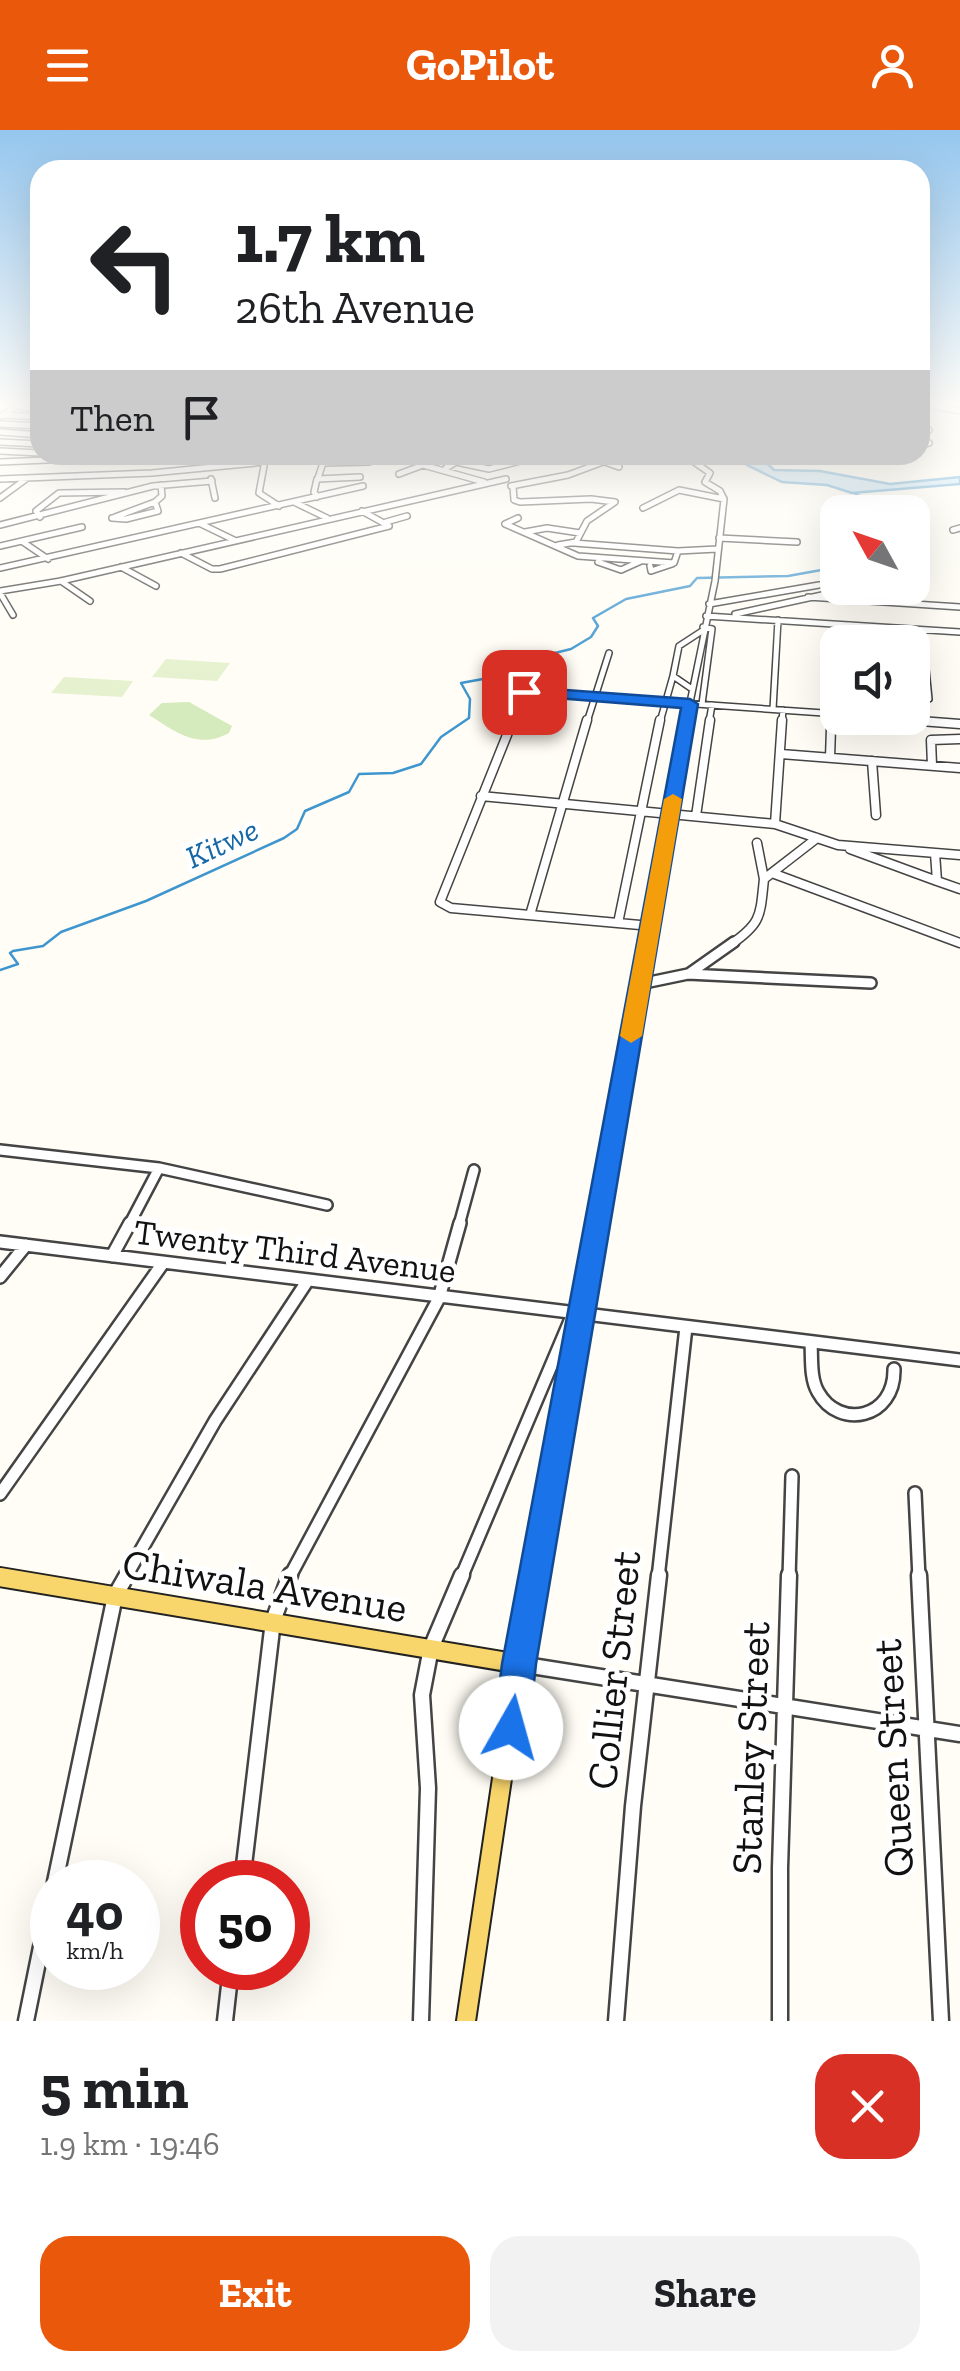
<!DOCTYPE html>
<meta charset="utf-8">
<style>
body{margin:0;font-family:"Zilla Slab",serif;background:#f2f2f2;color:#202124;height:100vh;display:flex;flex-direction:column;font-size:38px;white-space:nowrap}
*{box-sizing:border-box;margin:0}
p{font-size:32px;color:#757577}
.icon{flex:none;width:55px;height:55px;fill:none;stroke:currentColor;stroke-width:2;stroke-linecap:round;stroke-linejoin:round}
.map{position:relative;height:1891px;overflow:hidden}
.sheet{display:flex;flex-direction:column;background:#fff;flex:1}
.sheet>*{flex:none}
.hud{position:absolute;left:30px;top:30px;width:900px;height:305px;border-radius:30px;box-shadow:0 10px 40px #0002;background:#fff;color:#202124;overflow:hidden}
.needle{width:65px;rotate:310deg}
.controls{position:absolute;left:820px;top:365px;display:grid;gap:20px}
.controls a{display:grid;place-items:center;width:110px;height:110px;border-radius:20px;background:#fff;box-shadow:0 10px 40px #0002;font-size:50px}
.speed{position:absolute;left:30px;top:1730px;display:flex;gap:20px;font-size:50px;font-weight:700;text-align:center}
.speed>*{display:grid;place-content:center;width:130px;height:130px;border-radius:50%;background:#fff;box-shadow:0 10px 40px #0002;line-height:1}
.speed small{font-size:25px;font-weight:400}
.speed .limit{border:15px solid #d22;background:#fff;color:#111}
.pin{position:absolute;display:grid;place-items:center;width:85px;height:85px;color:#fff;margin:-42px;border-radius:20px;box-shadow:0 5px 15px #0006}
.me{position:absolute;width:110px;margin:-55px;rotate:7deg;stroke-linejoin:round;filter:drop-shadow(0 0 8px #0008)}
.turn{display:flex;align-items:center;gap:35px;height:210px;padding:0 40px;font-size:45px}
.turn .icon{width:130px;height:130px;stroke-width:2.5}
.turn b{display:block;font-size:70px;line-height:85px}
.then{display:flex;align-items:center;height:95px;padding:0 40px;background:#0003;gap:20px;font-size:38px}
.round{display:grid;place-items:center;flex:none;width:105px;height:105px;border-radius:30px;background:#f2f2f2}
.head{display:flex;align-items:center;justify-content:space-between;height:170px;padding:0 40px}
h1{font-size:60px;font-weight:800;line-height:75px}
.cta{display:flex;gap:20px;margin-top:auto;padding:20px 40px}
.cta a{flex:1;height:115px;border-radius:30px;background:#ea580c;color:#fff;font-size:40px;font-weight:800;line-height:115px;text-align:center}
.cta a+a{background:#f2f2f2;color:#202124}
header{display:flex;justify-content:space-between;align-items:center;height:130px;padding:0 40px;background:#ea580c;color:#fff;font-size:45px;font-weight:800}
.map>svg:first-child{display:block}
.green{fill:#d5ebbd}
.pitch{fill:#e6f2cf}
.water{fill:#b9e0f7;stroke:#3f96cf;stroke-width:2.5}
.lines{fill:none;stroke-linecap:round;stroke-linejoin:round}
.stream{stroke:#3f96cf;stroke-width:2.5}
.minor-far4-casing{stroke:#444;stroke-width:8}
.minor-far3-casing{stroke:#444;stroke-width:11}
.minor-far2-casing{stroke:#444;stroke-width:14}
.minor-far1-casing{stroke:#444;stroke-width:16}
.minor-casing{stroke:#444;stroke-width:19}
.major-far1-casing{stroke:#222;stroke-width:19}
.major-casing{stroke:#222;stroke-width:22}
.minor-far4{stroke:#fff;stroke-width:5}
.minor-far3{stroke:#fff;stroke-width:8}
.minor-far2{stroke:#fff;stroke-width:9}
.minor-far1{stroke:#fff;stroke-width:11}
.minor{stroke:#fff;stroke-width:14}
.major-far1{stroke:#f9d66b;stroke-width:14}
.major{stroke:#f9d66b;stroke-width:18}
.route{fill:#1a73e8;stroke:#114b97;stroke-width:2.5}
.slow{fill:#f59e0b}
.labels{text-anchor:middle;stroke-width:10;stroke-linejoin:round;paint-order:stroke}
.far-water-label{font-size:32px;font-style:italic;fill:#1768a6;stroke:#fff}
.street-label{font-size:35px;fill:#111;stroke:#fff}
.near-street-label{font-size:42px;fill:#111;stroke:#fff}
</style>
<header><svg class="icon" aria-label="menu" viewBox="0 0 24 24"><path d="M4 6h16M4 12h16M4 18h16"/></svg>GoPilot<svg class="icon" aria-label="person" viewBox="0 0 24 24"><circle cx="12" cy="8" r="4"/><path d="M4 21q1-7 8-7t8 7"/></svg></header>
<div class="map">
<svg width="960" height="1891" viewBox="0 0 960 1891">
<rect width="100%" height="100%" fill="#fffdf5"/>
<path class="green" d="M189 572 232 596 229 603C198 620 176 602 149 585L162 573Z"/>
<path class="pitch" d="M166 529 230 533 217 551 152 547Z
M64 547 133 551 122 567 51 563Z"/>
<path class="water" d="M741 325H758L774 340 820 341 890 354 960 347V354L852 363 827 355 782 352 747 335Z"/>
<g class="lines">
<path class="stream" d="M854 363 877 375V379L861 382
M912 395 920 406
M838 403 826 408 838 414
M0 840 18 834 10 823 13 821 43 816 61 802 146 771 284 708 297 699 305 681 349 662 359 644 393 643 421 634 441 607 469 588 470 569 461 553 505 545 510 534 571 519 591 507 598 496 593 488 626 469 690 456 697 448 788 446 838 437"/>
<g class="minor-far4-casing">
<path id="minor-far4" d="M922 274 960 281
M21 277 40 279
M3 285 40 287
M2 286 19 274
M0 294 40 296
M920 294 929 300 920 303
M0 302 40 305
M920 306 929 313 920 316
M0 312 40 314
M0 321 40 323
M266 325 259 363 279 376
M410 325 452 332
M585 325 619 337
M684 325 710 343 705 352 720 361 724 369 715 451 686 592
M0 332 165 325
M465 332 487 325
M446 338 456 332 489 339 543 325
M399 344 423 335 484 352
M318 348 323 333 369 332
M0 349 152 343 265 332
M211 349 215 368
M511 356 568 345 603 332
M513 356 514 370 520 372 591 369 615 372 587 391 576 412 558 415
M317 367 314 362 317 349 360 347
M0 368 26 349
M294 372 327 388
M643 378 679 360 724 369
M362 381 389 396
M40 387 36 381 59 363 124 362
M115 387 155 372
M112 388 126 389 158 381 155 372 162 366 161 355
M518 388 505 394 578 426 674 433 678 421 717 419
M386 392 407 386
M201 394 234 410
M0 395 153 356 212 351
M953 400 960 398
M525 402 547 398 580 403
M719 408 797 412
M23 412 48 429
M574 413 678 421
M0 416 82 397
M181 423 212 439H220L389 396
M598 432 621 440 641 431
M650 436 651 441 672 434
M121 437 156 456
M0 438 363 356
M61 451 90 471
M0 461 61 451 506 349
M0 463 13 485
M808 467 960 477
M709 474 819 455
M735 484 854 458
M706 486 960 502
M850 495V512
M922 500 929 569
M673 546 679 516 702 501
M702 574 712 499 703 497
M773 579 778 490
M883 588 939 592
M512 592 524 562 838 584
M587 592 609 523
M660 592 673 546 692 559
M709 592 712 575
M782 592 783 580"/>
</g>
<g class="minor-far3-casing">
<path id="minor-far3" d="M513 590 440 772 451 778 651 796
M907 590 960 594
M781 624 960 638
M830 628 831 598
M872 631 876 685
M932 635 931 610 960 609
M481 666 775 694 838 715 960 725
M696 686 710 590
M775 694 782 590
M757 713 764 749
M850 719 937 751
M935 723 937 751 960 759
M772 743 960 813
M530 785 587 590
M618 793 660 590
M647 815 687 590
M730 815C762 793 760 786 764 749L817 708"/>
</g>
<g class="minor-far2-casing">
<path id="minor-far2" d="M690 843 734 812
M640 854 688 844 871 853
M0 1020 159 1038 327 1075
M129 1095 159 1038
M459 1095 474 1040
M597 1095 647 812"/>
</g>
<g class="minor-far1-casing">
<path id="minor-far1" d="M0 1112 960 1230
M112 1126 130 1093
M0 1147 26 1115
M811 1214C812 1229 810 1248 818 1262 839 1300 895 1289 894 1239
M915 1363 919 1448
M0 1364 163 1133
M125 1448 215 1291 308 1150
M289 1448 439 1168 460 1093
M461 1448 573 1184
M534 1448 597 1093
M658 1448 686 1197
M789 1448 792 1346"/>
</g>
<g class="minor-casing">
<path id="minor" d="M535 1445 519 1534 960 1604
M919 1445 941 1891
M55 1752 115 1466 127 1445
M242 1752 273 1491 290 1445
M26 1891 52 1763
M225 1891 231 1838
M421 1891 428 1658 422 1565 431 1518 462 1445
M616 1891 633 1676 659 1445
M780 1891V1738L789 1445"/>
</g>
<g class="major-far1-casing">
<path id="major-far1" d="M0 1447 5 1448"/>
</g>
<g class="major-casing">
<path id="major" d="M0 1447 519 1534 466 1891"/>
</g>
<use href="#minor-far4" class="minor-far4"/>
<use href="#minor-far3" class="minor-far3"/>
<use href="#minor-far2" class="minor-far2"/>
<use href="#minor-far1" class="minor-far1"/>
<use href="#minor" class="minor"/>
<use href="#major-far1" class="major-far1"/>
<use href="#major" class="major"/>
</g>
<linearGradient id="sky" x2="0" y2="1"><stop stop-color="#95c6ee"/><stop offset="0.51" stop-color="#fffefa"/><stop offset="1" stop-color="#fffefa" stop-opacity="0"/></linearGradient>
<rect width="960" height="539" fill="url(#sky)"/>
<path class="route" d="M524 557 690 569 698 574 536 1534 529 1598 524 1609 511 1614 499 1609 494 1598 502 1534 681 578 519 565 516 562Z"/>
<path class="slow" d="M673 664 682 669 642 906 631 913 620 906 664 669Z"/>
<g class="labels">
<g class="far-water-label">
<text transform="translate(222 713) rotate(-25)" y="11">Kitwe</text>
</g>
<g class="street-label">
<text transform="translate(295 1121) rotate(7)" y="12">Twenty Third Avenue</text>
</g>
<g class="near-street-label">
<text transform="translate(265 1455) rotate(9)" y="15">Chiwala Avenue</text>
<text transform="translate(613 1540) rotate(-84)" y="15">Collier Street</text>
<text transform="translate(750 1618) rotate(-88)" y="15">Stanley Street</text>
<text transform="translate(892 1628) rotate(-93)" y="15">Queen Street</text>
</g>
</g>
</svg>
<div class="controls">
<a><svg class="needle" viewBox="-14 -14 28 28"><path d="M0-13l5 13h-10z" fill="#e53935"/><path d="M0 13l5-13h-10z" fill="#757577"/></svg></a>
<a><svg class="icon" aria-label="sound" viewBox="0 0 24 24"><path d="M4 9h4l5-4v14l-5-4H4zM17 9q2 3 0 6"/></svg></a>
</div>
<div class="speed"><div>40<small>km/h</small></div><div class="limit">50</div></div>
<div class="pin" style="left:524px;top:562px;background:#d93025"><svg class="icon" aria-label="arrive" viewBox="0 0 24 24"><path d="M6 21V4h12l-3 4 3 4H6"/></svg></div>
<svg class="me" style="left:511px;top:1598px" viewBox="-20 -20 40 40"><circle r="19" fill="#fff"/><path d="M0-13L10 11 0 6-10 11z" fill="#1a73e8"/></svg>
<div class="hud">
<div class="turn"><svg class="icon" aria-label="left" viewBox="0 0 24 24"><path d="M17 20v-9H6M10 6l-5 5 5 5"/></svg><div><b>1.7 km</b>26th Avenue</div></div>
<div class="then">Then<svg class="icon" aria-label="arrive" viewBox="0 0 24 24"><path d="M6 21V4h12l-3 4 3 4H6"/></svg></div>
</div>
</div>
<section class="sheet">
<div class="head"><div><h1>5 min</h1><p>1.9 km · 19:46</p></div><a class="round" style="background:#d93025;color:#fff"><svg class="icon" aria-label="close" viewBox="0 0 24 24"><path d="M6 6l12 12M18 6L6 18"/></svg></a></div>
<div class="cta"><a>Exit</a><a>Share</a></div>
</section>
